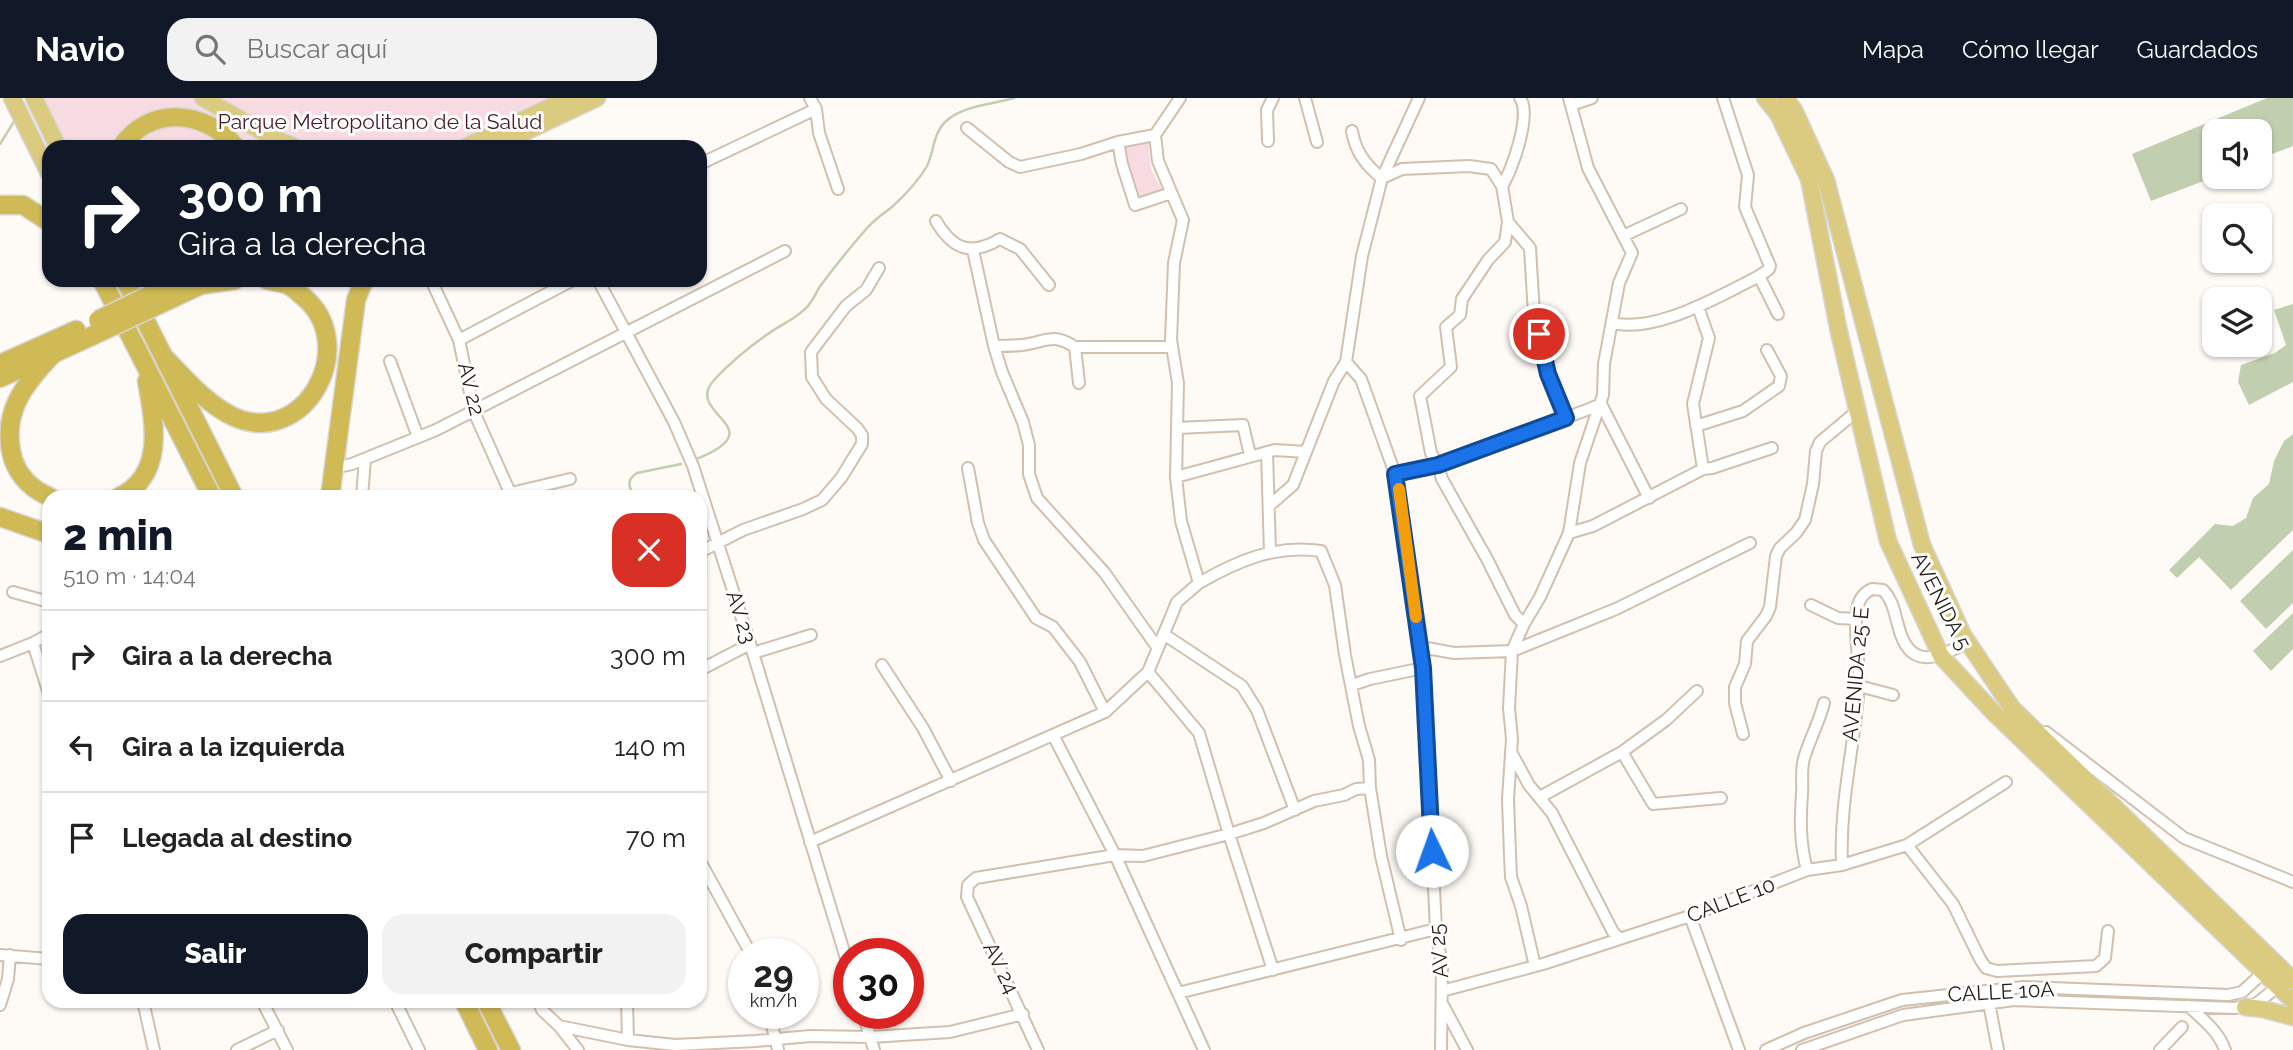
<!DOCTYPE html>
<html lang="es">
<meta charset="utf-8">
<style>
body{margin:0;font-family:Raleway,sans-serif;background:#f2f2f2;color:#222;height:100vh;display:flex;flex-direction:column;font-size:26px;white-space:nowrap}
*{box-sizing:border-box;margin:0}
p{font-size:23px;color:#767676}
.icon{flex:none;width:38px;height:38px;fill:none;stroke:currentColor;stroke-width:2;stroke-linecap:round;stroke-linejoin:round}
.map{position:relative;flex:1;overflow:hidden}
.panel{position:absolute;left:42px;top:392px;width:665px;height:518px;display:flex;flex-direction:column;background:#fff;border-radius:21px;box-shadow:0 2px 5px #0004}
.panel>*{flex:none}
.top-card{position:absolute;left:42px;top:42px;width:665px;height:147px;border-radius:21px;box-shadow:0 2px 5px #0004;background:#111827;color:#fff;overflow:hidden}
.buttons{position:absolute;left:2202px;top:21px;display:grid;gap:14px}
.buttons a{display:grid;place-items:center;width:70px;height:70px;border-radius:14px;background:#fff;box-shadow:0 2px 5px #0004;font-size:35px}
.speed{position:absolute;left:728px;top:840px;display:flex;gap:14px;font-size:35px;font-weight:700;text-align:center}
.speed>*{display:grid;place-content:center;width:91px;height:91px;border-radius:50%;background:#fff;box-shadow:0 2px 5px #0004;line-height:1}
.speed small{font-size:18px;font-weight:400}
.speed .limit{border:10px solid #d22;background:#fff;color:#111}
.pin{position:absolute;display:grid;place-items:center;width:60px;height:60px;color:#fff;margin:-30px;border:4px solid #fff;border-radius:50%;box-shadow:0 2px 7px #0007}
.me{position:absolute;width:77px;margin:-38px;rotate:357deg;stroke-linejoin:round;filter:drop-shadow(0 0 5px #0008)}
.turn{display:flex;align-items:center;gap:24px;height:147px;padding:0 21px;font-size:32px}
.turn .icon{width:91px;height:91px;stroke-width:2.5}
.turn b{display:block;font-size:49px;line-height:60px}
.round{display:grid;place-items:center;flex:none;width:74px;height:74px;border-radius:21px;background:#f2f2f2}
.headline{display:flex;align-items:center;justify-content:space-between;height:119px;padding:0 21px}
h1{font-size:42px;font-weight:800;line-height:52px;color:#111827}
.primary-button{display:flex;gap:14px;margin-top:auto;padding:14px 21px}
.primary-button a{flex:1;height:80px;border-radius:21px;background:#111827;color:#fff;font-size:28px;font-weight:800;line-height:80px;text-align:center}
.primary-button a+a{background:#f2f2f2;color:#222}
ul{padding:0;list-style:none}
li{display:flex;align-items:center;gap:21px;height:91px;padding:0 21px;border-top:2px solid #e0e0e0}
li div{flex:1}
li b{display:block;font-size:26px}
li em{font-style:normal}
header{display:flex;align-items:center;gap:42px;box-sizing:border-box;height:98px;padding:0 35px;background:#111827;color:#fff}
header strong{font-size:33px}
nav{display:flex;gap:38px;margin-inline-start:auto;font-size:24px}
.search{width:490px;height:63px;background:#f2f2f2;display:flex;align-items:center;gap:18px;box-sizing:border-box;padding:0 24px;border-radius:21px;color:#767676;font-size:26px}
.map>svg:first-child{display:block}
.green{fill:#f8dbe0}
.water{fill:#c1cfb0}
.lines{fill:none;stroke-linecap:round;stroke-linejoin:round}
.stream{stroke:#c1cfb0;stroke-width:2.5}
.minor-casing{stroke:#d1c0ae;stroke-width:14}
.primary-casing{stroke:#d8d6d5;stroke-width:19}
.trunk-casing{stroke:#d8d6d5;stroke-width:21}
.minor{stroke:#fff;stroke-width:10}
.primary{stroke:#dbcb80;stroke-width:16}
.trunk{stroke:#cfba56;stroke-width:18}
.trunk-bridge-casing{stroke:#d8d6d5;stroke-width:21;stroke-linecap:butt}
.trunk-bridge{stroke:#cfba56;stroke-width:18}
.route-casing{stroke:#114b97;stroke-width:18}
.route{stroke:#1a73e8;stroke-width:12}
.slow{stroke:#f59e0b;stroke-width:12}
.labels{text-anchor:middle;stroke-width:6;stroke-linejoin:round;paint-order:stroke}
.park-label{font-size:21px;fill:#491926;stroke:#fff}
.street-label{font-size:21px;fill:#241e17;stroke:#fff}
</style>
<header>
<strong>Navio</strong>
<div class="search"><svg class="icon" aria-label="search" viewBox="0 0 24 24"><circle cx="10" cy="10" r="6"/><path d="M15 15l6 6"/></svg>Buscar aquí</div>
<nav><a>Mapa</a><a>Cómo llegar</a><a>Guardados</a></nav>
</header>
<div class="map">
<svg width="2293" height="952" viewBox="0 0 2293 952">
<rect width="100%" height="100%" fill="#fefaf6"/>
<path class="green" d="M34 0H558L465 49H58Z
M1148 42 1151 72 1163 92 1137 100 1125 66 1122 47Z"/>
<path class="water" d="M2267 0H2293V48L2259 61V33H2214V79L2151 103 2132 56Z
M2293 206V284L2249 307 2238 284 2241 267 2275 255 2286 247 2274 212Z
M2293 336V432L2231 492 2199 459 2177 480 2169 472 2215 426 2233 428 2246 420 2253 400 2269 386 2274 363 2284 343Z
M2293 452V505L2266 531 2240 503Z
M2293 515V551L2271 573 2253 553Z"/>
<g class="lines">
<path class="stream" d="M0 46 15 22
M694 362C779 329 680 317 715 281 731 264 749 249 768 236 780 227 796 221 807 209 813 203 816 194 821 187 836 167 852 147 868 129 875 121 884 115 892 109 904 98 919 82 927 68 934 54 933 36 945 24 963 7 991 7 1014 0
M636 399C628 390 626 382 637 375L681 366"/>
<g class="minor-casing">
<path id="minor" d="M1305 0 1317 44
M1571 7 1592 0
M816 11 819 35 838 91
M967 30 1009 64 1020 69 1081 56 1118 44 1155 37 1180 0
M1352 33C1355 53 1366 68 1382 80L1402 71 1469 68 1491 71 1502 88 1508 124 1505 144 1488 162 1462 201 1460 217 1446 229 1451 269 1420 298 1431 355 1438 367 1442 381 1487 461 1515 517 1524 526
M1268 43 1267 12 1273 0
M1118 44 1122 66 1135 107 1171 95
M700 66 816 11 810 0
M1502 88C1512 73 1532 16 1520 0
M936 123C953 152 971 158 1000 141L1020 151 1049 187
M1508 124 1530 150 1534 216 1548 276 1566 320
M1623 138 1681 111
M973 152 994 248 1002 274 1023 324 1029 347V376L1037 400 1104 474 1157 549
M1759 178 1778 216
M431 182 459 242 474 314 512 399
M598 182 674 324 693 368 753 555 849 870
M1698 209 1709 240 1693 306 1703 371
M1612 225C1651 234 1702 207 1736 190 1747 184 1760 179 1769 171L1770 168 1745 109 1748 77 1723 0
M459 242 573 182
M994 248C1003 248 1013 248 1022 247 1046 244 1052 234 1075 249
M390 263 418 339
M1346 264 1361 281 1398 384 1423 570 1436 831 1442 868 1441 952
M1079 285 1075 249H1172
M1696 328 1743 313 1779 288 1781 278 1767 252
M1177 330 1243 327 1250 357
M1267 354 1270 455
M334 370 352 366 436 332 785 153
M968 370 978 425 984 442 1036 520 1053 529 1080 564 1105 614
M1395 376C1442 370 1485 349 1529 332 1553 323 1577 317 1601 306L1649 400
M1176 379 1275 352 1306 354
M511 395 570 381
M362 399 365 361
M1270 407 1293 387 1334 283 1346 264 1362 158 1382 80 1419 0
M1569 435 1593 428 1703 371 1712 370 1772 350
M700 454 743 432 803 411 822 402 841 380 862 346V337L857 330 826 301 812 279 811 254 846 208 866 192 879 170
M1199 485C1237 463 1276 446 1321 453L1335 487 1345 557 1359 628 1369 662 1370 690 1381 758 1401 842
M13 494 49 504
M1811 507 1838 520 1856 521
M1165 537 1242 588 1257 612 1295 712
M33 545 49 596
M1421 549 1454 555 1512 553 1616 511 1750 445
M753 555 811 537
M0 558 33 545 49 536
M882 567 923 630 951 683
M700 572 750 546
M1148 574 1199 635 1229 736 1273 872
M1352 587 1370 581 1423 570
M1859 588 1893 597
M2046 634 2184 740 2293 784
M1743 636 1735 605V589L1745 566 1747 543 1766 518 1770 509 1776 458 1780 450 1796 435 1805 422 1813 386 1816 353 1820 344 1857 313
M1053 637 1115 757 1204 952
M1511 654 1529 687 1552 715 1613 834 1620 841
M1622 654 1653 706 1721 700
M1540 699 1622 654 1666 622 1697 593
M810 744 1105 614 1148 574 1177 504 1199 485 1181 423 1176 379 1178 285 1171 242 1174 165 1183 122 1158 63 1155 37
M1907 747 1953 806 1980 861 1986 870 1997 873 2096 868 2105 860 2108 833
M700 763 751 856
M1842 767C1839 705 1855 647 1859 586 1860 563 1853 532 1857 511 1859 501 1863 495 1872 491L1883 492C1893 502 1894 514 1898 527 1909 573 1936 561 1968 544
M1807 772C1800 746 1800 723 1802 696 1803 682 1800 670 1805 657 1811 639 1819 624 1824 605
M1690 818 1739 952
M0 857 49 861
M1535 868 1521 808 1511 779 1510 757 1508 701 1512 641 1509 610 1512 553 1524 526 1540 499 1569 435 1580 365 1603 297 1604 266 1619 185 1632 155 1588 70 1569 0
M1442 893 1543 866 1690 818 1807 772 1842 767 1907 747 2006 684
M1178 895 1436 831
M143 903 154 952
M262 903 287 952
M395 903 419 952
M538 903 542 912 559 928 628 942 675 947 756 943 810 938 870 939 950 934 1023 916
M627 903 628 942
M1989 905 1998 952
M0 907 8 881 10 857
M1443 907 1467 952
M2188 908C2203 921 2219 934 2225 952
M769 915 778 952
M863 915 874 952
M559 928 578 952
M237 952 278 932
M1038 952 967 799 968 787 976 780 1115 757 1143 758 1229 736 1264 725 1314 703 1344 697 1356 691 1370 690
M1766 952 1804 935 1902 902 2024 889 2228 897 2242 894 2266 872
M1802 952 1903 917 2014 902 2235 910 2256 906 2281 886
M2160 952 2182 929"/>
</g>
<g class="primary-casing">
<path id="primary" d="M12 0 49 75
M34 0 58 49
M203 0 273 40 295 49
M1765 0 1778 16 1809 81 1839 234 1888 443 1941 558 1994 615 2293 903
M1785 0 1794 12 1826 82 1922 447 1963 537 2012 610 2293 882
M465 49 569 0
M493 49 597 0
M2245 909 2263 911 2293 919"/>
</g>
<g class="trunk-casing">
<path id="trunk" d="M121 49C149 7 206 12 236 49
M0 107H23L49 124
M102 182 212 399
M125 182 234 399
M173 200 201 187 235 182
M163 258C184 279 205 305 232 318 305 353 364 244 300 196 297 193 292 189 288 187 281 184 273 184 267 182
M0 266 76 232
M0 280 94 237
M50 399C33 392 19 379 13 361 0 316 24 286 54 255
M119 399C166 377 154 323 147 283
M330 399 356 202 364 182
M0 419 49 436
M464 903 488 952
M486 903 511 952"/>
</g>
<use href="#minor" class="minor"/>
<use href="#primary" class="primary"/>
<use href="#trunk" class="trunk"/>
<g class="trunk-bridge-casing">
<path id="trunk-bridge" d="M98 222 168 188
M94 237 173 200"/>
</g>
<use href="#trunk-bridge" class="trunk-bridge"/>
</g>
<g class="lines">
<g class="route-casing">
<path id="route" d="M1432 753 1423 570 1395 376 1438 367 1566 320 1548 276 1539 236"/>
</g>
<use href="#route" class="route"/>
<path class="slow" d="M1399 391 1416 519"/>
</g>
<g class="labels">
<g class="park-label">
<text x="380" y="31">Parque Metropolitano de la Salud</text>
</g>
<g class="street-label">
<text transform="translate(471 291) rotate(76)" y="7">AV 22</text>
<text transform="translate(1941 503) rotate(63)" y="7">AVENIDA 5</text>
<text transform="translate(741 519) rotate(72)" y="7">AV 23</text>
<text transform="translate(1856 576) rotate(-85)" y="7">AVENIDA 25 E</text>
<text transform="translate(1731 802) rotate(-21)" y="7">CALLE 10</text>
<text transform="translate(1439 853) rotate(-95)" y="7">AV 25</text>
<text transform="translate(1001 870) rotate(64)" y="7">AV 24</text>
<text transform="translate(2001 894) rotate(-3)" y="7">CALLE 10A</text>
</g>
</g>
</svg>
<div class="buttons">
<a><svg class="icon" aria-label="sound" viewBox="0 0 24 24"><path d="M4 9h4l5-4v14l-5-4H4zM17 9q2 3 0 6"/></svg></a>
<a><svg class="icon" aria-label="search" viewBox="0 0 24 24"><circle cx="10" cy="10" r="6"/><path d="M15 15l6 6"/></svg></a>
<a><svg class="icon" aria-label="layers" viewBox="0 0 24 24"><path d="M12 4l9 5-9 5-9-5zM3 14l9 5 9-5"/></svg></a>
</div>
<div class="speed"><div>29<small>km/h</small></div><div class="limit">30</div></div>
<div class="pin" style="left:1539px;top:236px;background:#d93025"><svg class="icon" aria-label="arrive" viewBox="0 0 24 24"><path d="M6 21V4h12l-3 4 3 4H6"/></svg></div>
<svg class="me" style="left:1432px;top:753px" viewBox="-20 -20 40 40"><circle r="19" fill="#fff"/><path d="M0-13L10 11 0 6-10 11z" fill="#1a73e8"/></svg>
<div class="top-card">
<div class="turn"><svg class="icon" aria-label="right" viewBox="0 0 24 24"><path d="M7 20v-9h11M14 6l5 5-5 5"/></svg><div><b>300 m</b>Gira a la derecha</div></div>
</div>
<section class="panel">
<div class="headline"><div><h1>2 min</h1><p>510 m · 14:04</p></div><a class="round" style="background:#d93025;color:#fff"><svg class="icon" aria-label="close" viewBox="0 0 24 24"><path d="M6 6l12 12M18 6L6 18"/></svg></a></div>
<ul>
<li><svg class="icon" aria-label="right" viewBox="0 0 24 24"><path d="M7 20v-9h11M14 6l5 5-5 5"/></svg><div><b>Gira a la derecha</b></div><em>300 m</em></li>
<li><svg class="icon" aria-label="left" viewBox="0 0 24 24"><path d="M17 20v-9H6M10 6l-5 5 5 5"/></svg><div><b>Gira a la izquierda</b></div><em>140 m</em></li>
<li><svg class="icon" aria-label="arrive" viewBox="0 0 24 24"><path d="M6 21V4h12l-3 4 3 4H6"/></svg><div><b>Llegada al destino</b></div><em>70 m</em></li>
</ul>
<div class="primary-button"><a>Salir</a><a>Compartir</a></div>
</section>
</div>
